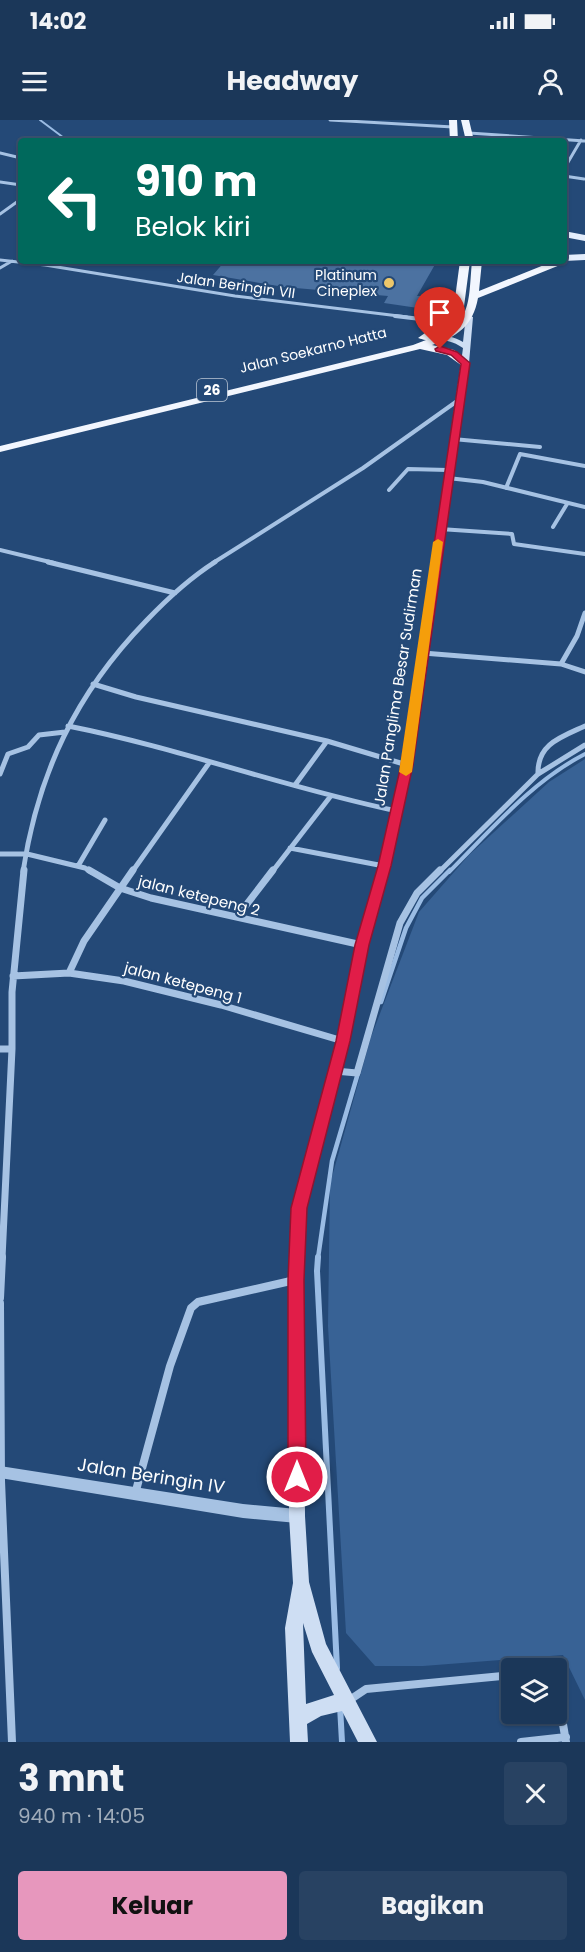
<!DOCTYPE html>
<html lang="id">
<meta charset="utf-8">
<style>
body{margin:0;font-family:Poppins,sans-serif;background:#284262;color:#f1f3f6;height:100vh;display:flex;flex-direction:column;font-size:22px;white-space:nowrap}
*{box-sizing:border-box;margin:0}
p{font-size:20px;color:#a0acba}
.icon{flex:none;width:33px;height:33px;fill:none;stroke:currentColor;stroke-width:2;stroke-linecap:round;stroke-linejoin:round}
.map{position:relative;height:1622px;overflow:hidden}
.details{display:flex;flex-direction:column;background:#1b3759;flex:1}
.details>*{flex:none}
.top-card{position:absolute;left:18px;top:18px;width:549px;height:126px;border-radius:6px;box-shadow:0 2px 4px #0004,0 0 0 2px #39516f;background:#00695c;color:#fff;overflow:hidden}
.tools{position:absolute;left:501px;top:1538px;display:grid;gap:12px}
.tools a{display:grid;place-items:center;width:66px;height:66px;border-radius:6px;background:#1b3759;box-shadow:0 2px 4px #0004,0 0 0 2px #39516f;font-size:30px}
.pin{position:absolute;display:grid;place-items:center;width:51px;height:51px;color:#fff;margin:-62px -26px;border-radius:50% 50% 50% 0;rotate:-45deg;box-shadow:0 0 6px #0007}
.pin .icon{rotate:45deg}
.me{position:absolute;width:66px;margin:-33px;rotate:0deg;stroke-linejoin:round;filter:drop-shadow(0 0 4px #0008)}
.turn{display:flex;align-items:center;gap:21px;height:126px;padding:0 18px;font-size:27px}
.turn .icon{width:78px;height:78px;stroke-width:2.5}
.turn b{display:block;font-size:42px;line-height:51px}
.round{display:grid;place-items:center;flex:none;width:63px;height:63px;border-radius:6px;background:#284262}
.head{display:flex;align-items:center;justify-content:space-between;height:102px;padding:0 18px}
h1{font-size:36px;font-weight:700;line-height:45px}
.cta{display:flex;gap:12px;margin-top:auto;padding:12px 18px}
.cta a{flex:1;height:69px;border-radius:6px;background:#e797bd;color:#111;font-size:24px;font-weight:700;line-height:69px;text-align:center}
.cta a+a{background:#284262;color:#f1f3f6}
.status{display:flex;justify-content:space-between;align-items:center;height:42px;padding:0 30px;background:#1b3759;direction:ltr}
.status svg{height:16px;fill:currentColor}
header{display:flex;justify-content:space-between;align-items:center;height:78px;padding:0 18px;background:#1b3759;font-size:27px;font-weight:700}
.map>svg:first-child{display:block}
.green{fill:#386295}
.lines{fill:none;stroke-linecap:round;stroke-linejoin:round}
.stream-far3{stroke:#9abce4;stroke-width:2}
.stream-far2{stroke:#9abce4;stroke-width:4}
.stream-far1{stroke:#9abce4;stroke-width:4.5}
.stream{stroke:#9abce4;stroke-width:6}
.building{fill:#4c72a1}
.minor-far4{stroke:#a6c2e3;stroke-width:3}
.minor-far3{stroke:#a6c2e3;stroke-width:4}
.minor-far2{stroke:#a6c2e3;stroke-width:5}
.minor-far1{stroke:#a6c2e3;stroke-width:7}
.minor{stroke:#a6c2e3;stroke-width:8}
.tertiary{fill:#a6c2e3;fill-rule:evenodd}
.secondary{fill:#cedef3;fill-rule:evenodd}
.primary{fill:#e5eefc;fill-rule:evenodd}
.trunk{fill:#f2f6fe;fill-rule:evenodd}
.route{fill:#e11d48;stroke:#92132f;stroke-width:1.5}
.slow{fill:#f59e0b}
.poi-dot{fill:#edc76a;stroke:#244977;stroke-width:2}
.labels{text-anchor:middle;stroke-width:4.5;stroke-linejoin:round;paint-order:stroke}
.far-poi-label{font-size:14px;fill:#fff;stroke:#244977;text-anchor:end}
.far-street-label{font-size:14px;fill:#fff;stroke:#244977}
.shield{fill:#244977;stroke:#bdc8d6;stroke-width:1.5}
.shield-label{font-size:14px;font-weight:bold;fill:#fff}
.street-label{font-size:15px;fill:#fff;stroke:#244977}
.near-street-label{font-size:18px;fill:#fff;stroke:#244977}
</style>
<div class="status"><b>14:02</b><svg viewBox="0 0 49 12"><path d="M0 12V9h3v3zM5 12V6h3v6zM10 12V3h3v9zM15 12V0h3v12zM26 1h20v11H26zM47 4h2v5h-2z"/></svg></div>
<header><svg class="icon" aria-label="menu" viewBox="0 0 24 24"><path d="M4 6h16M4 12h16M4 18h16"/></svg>Headway<svg class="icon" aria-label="person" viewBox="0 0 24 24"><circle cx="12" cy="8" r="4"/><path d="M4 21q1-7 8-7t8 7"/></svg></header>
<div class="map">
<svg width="585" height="1622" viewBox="0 0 585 1622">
<rect width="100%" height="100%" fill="#244977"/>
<path class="green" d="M585 639V1580L563 1535 423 1546H375L346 1513 328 1206 330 1064 371 917 419 792 469 735 549 662Z"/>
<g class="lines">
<path class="stream-far3" d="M40 0 68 21"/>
<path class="stream-far2" d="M449 752C491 710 532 661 585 634"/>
<path class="stream-far1" d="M381 882 406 808 422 778 450 750
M318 1138 332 1041 358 953"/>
<path class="stream" d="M318 1137 317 1151 337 1548
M340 1586 342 1622"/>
</g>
<path class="building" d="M225 141H437L417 176H425L418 188 384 183 388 176 284 167 213 155Z"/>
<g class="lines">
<path class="minor-far4" d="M330 0 453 7
M469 13 585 21
M0 33 21 38
M564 49 581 20
M564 56 584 59
M0 62 21 65
M0 94 21 79
M0 140 45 145 235 176 407 197
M0 148 12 141"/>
<path class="minor-far3" d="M395 196 463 204
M453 319 540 327
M448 358 483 362 585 387
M506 368 520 334 585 346
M389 370 408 349 448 350
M553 407 567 384
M440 409 512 414 514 424 585 434
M0 430 54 443
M213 443 363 348 460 279"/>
<path class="minor-far2" d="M48 442 175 473
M423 533 561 544 585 552
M561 544 577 516 585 493
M93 564 136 577 327 621
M68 606C179 628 286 668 397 691
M0 654 8 634 28 627 39 615 65 612
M538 654C537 624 561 617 585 606
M295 665 327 621 407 645
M290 728 384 746
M0 734H27L85 748 91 752
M78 746 105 700
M23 752C38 653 76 573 146 501 167 479 190 458 215 442
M132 752 209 643
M272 752 330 677
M439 752 538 654 585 625"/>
<path class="minor-far1" d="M89 750 120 768 151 778 362 825
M237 797 273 750
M69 853 84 821 133 750
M13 856 69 853 124 861 221 885 343 921
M0 929H12
M335 951 357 953 400 803 417 773 440 750
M2 1138 12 929V872L24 750"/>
<path class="minor" d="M0 1178 2 1137
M0 1183 1 1361 12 1622
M135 1374 170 1246 191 1188 198 1182 295 1160
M556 1563 566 1622
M348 1581 366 1569 512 1555
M521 1622 566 1617"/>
<path class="tertiary" d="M0 1346 243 1384 297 1389 302 1391 304 1396 302 1401 297 1403 243 1398 0 1358Z"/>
<path class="secondary" d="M466 195 473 197 469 243 412 645 390 746 368 825 349 921 306 1088 303 1160 305 1396 309 1462 326 1524 377 1622H358L342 1591 321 1596 307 1604 308 1622H290L285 1508 293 1463 289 1396V1160L292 1088 337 921 356 825 378 746 402 645 461 243 463 228C443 214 431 224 419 218 432 211 450 215 463 222ZM303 1503 312 1532 334 1575 306 1584Z"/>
<path class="primary" d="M564 111 585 115V121L564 117Z
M585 134V140L564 141V135Z
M461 141H527L523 144 465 145Z"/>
<path class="trunk" d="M449 0H457L458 21H450Z
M461 0H469L474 21H466Z
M564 139 567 141 565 143 478 178C473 206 457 217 432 225L454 230 469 241V245H461L447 235 420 229 0 332V326L413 225 426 220 418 218 453 193 460 141H470L463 194 427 220C473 204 468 184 472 141H482L479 171 554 141H564Z"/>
</g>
<path class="route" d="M440 226 457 232 470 243 413 645 391 746 369 825 350 921 307 1088 304 1160 306 1357 304 1363 297 1366 291 1363 288 1357V1160L291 1088 336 921 355 825 378 746 401 645 461 244 451 235 436 231 435 229Z"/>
<path class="slow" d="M438 419 443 422 412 652 406 656 399 652 433 422Z"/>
<circle class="poi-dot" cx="389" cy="163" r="6"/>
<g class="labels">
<g class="far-poi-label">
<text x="377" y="160">Platinum<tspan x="377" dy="16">Cineplex</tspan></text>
</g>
<g class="far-street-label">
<text transform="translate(236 165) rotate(8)" y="5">Jalan Beringin VII</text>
<text transform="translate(313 230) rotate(-14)" y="5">Jalan Soekarno Hatta</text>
</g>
<rect class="shield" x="197" y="259" width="30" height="22" rx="4.5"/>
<g class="shield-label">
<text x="212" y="275">26</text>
</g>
<g class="street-label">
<text transform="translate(398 567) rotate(-81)" y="5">Jalan Panglima Besar Sudirman</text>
<text transform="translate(199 776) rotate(14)" y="5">jalan ketepeng 2</text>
<text transform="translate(183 863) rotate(15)" y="5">jalan ketepeng 1</text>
</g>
<g class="near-street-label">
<text transform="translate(151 1356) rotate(9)" y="6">Jalan Beringin IV</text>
</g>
</g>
</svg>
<div class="tools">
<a><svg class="icon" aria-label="layers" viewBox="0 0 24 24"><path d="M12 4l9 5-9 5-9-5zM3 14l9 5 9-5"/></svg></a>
</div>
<div class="pin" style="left:440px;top:229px;background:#d93025"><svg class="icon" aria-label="arrive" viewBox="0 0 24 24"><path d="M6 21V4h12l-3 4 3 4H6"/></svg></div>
<svg class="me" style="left:297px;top:1357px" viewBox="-20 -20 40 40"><circle r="17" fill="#e11d48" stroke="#fff" stroke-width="3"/><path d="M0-11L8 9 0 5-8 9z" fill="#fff"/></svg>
<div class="top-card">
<div class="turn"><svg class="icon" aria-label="left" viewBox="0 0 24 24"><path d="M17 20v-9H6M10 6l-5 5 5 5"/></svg><div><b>910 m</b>Belok kiri</div></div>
</div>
</div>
<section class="details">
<div class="head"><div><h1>3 mnt</h1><p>940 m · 14:05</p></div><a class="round"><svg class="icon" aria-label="close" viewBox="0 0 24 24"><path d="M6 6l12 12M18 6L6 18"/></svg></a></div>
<div class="cta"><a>Keluar</a><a>Bagikan</a></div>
</section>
